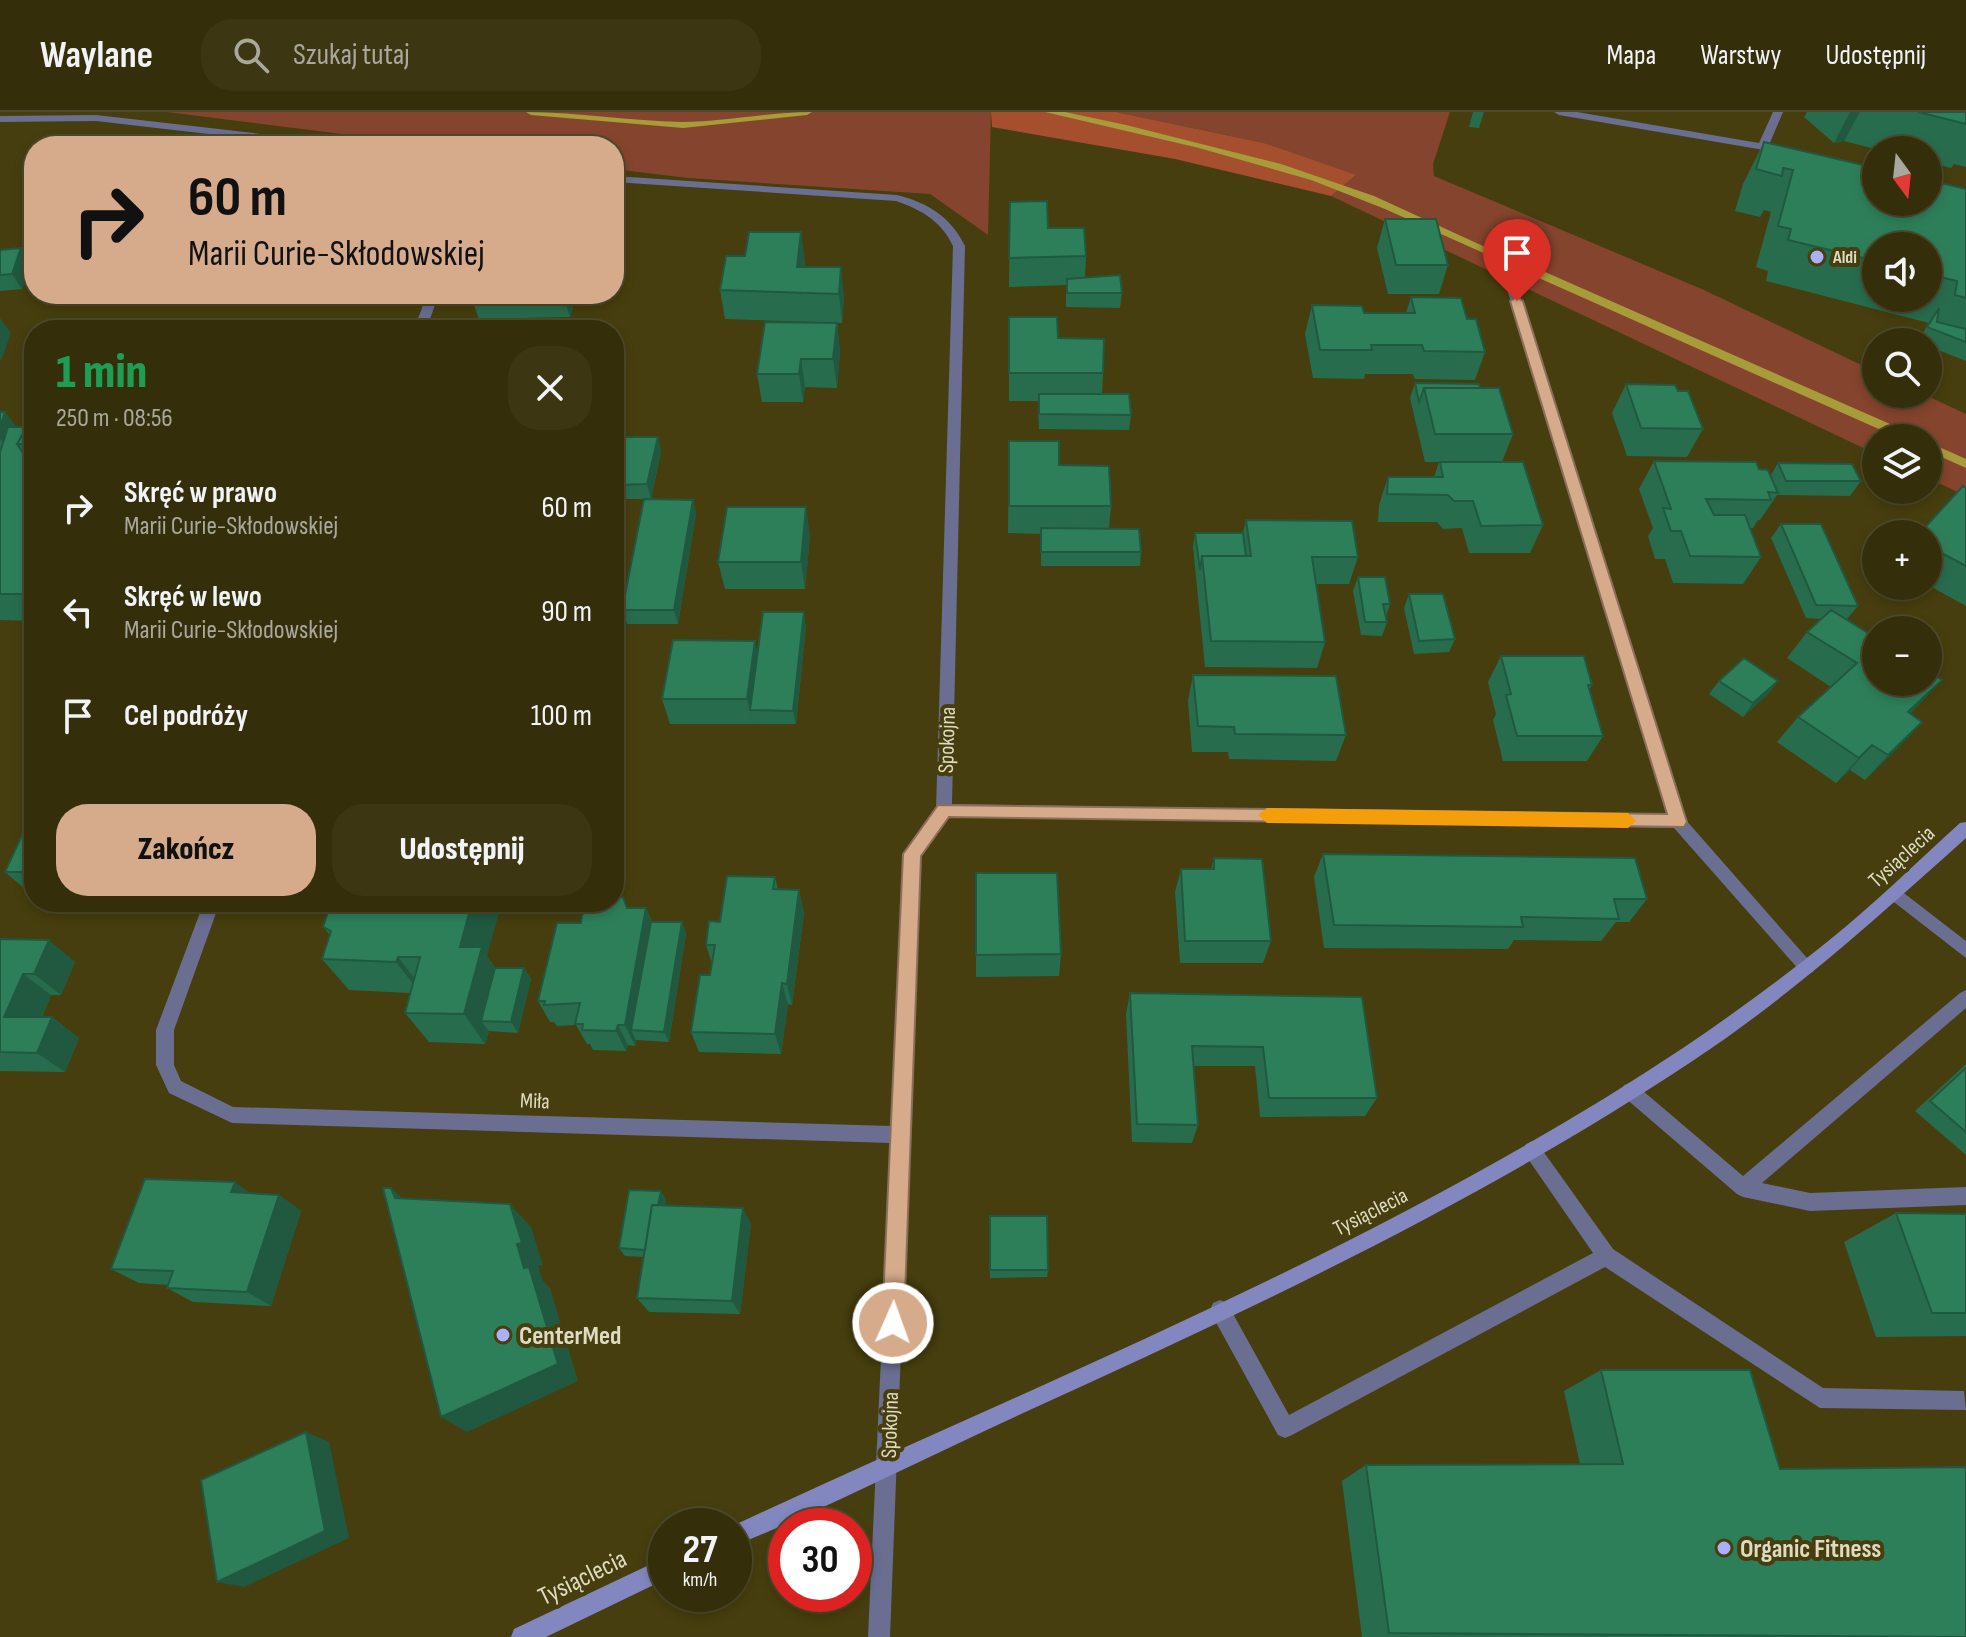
<!DOCTYPE html>
<html lang="pl">
<meta charset="utf-8">
<style>
body{margin:0;font-family:"Sofia Sans Condensed",sans-serif;background:#3c3613;color:#f1f3f6;height:100vh;display:flex;flex-direction:column;font-size:30px;white-space:nowrap}
*{box-sizing:border-box;margin:0}
p{font-size:26px;color:#a9a89c}
.icon{flex:none;width:44px;height:44px;fill:none;stroke:currentColor;stroke-width:2;stroke-linecap:round;stroke-linejoin:round}
.map{position:relative;flex:1;overflow:hidden}
.side{position:absolute;left:24px;top:208px;width:600px;height:592px;display:flex;flex-direction:column;background:#342e0a;border-radius:32px;box-shadow:0 4px 12px #0003,0 0 0 2px #4e4a2b}
.side>*{flex:none}
.top-card{position:absolute;left:24px;top:24px;width:600px;height:168px;border-radius:32px;box-shadow:0 4px 12px #0003,0 0 0 2px #4e4a2b;background:#d6ab8b;color:#111;overflow:hidden}
.needle{width:52px;rotate:165deg}
.controls{position:absolute;left:1862px;top:24px;display:grid;gap:16px}
.controls a{display:grid;place-items:center;width:80px;height:80px;border-radius:50%;background:#342e0a;box-shadow:0 4px 12px #0003,0 0 0 2px #4e4a2b;font-size:40px}
.speed{position:absolute;left:648px;top:1396px;display:flex;gap:16px;font-size:40px;font-weight:700;text-align:center}
.speed>*{display:grid;place-content:center;width:104px;height:104px;border-radius:50%;background:#342e0a;box-shadow:0 4px 12px #0003,0 0 0 2px #4e4a2b;line-height:1}
.speed small{font-size:20px;font-weight:400}
.speed .limit{border:12px solid #d22;background:#fff;color:#111}
.pin{position:absolute;display:grid;place-items:center;width:68px;height:68px;color:#fff;margin:-82px -34px;border-radius:50% 50% 50% 0;rotate:-45deg;box-shadow:0 0 8px #0007}
.pin .icon{rotate:45deg}
.me{position:absolute;width:88px;margin:-44px;rotate:2deg;stroke-linejoin:round;filter:drop-shadow(0 0 6px #0008)}
.turn{display:flex;align-items:center;gap:28px;height:168px;padding:0 32px;font-size:36px}
.turn .icon{width:104px;height:104px;stroke-width:2.5}
.turn b{display:block;font-size:56px;line-height:68px}
.round{display:grid;place-items:center;flex:none;width:84px;height:84px;border-radius:32px;background:#3c3613}
.summary{display:flex;align-items:center;justify-content:space-between;height:136px;padding:0 32px}
h1{font-size:48px;font-weight:800;line-height:60px;color:#1e9e55}
.primary-button{display:flex;gap:16px;margin-top:auto;padding:16px 32px}
.primary-button a{flex:1;height:92px;border-radius:32px;background:#d6ab8b;color:#111;font-size:32px;font-weight:800;line-height:92px;text-align:center}
.primary-button a+a{background:#3c3613;color:#f1f3f6}
ul{padding:0;list-style:none}
li{display:flex;align-items:center;gap:24px;height:104px;padding:0 32px}
li div{flex:1}
li b{display:block;font-size:30px}
li em{font-style:normal}
header{display:flex;align-items:center;gap:48px;box-sizing:border-box;height:112px;padding:0 40px;background:#342e0a;border-bottom:2px solid #4e4a2b}
header strong{font-size:38px}
nav{display:flex;gap:44px;margin-inline-start:auto;font-size:28px}
.search{width:560px;height:72px;background:#3c3613;display:flex;align-items:center;gap:20px;box-sizing:border-box;padding:0 28px;border-radius:32px;color:#a9a89c;font-size:30px}
.map>svg:first-child{display:block}
.green{fill:#85442d}
.forest{fill:#a54f2e}
.lines{fill:none;stroke-linecap:round;stroke-linejoin:round}
.stream{fill:#a79b3a;fill-rule:evenodd}
.lane{fill:#6a6e91;fill-rule:evenodd}
.street{fill:#6a6e91;fill-rule:evenodd}
.secondary{fill:#8387bf;fill-rule:evenodd}
.wall{fill:#276d4d;fill-rule:evenodd}
.shaded-wall{fill:#20593f}
.building{fill:#2d7f5a;stroke:#20593f;stroke-width:2}
.route{fill:#d6ab8b;stroke:#8b6f5a;stroke-width:2}
.slow{fill:#f59e0b}
.poi-dot{fill:#aab0fb;stroke:#463e0e;stroke-width:3}
.labels{text-anchor:middle;stroke-width:8;stroke-linejoin:round;paint-order:stroke}
.far-poi-label{font-size:18px;font-weight:bold;fill:#dedbc2;stroke:#463e0e;text-anchor:start}
.street-label{font-size:22px;fill:#dedbc2;stroke:#463e0e}
.near-poi-label{font-size:26px;font-weight:bold;fill:#dedbc2;stroke:#463e0e;text-anchor:start}
.near-street-label{font-size:26px;fill:#dedbc2;stroke:#463e0e}
</style>
<header>
<strong>Waylane</strong>
<div class="search"><svg class="icon" aria-label="search" viewBox="0 0 24 24"><circle cx="10" cy="10" r="6"/><path d="M15 15l6 6"/></svg>Szukaj tutaj</div>
<nav><a>Mapa</a><a>Warstwy</a><a>Udostępnij</a></nav>
</header>
<div class="map">
<svg width="1966" height="1525" viewBox="0 0 1966 1525">
<rect width="100%" height="100%" fill="#463e0e"/>
<path class="green" d="M167 0H991L988 123 930 82 688 66 614 57V34H437Z
M1116 0H1450L1433 52 1434 64 1704 178 1876 260V282H1923L1966 302V384L1928 366V326H1876V342L1331 84 1355 64 1264 31Z"/>
<path class="forest" d="M991 0H1116L1264 31 1356 63 1331 84 1175 47 992 15Z"/>
<g class="lines">
<path class="stream" d="M526 0C578 0 630 9 682 10 724 10 768 0 812 0L807 3 683 16 531 3Z
M1045 0H1065L1126 13 1281 52 1374 84 1507 145 1497 147 1385 97 1311 68 1199 36Z
M1536 156 1915 323 1916 326H1899L1532 163V157Z
M1928 330 1966 347V356L1928 339Z"/>
<path class="lane" d="M1896 775 1966 829V846L1890 787 1888 782 1890 777Z
M1966 878V896L1762 1071 1810 1081 1966 1075V1093L1810 1099 1743 1085 1737 1082 1624 985 1621 979 1624 973 1630 971 1636 973 1743 1064 1960 881Z
M1532 1029 1538 1032 1613 1137 1823 1276 1964 1279 1966 1298 1820 1296 1605 1155 1292 1323 1285 1326 1278 1323 1213 1205 1210 1198 1213 1191 1220 1188 1227 1191 1289 1303 1593 1141 1526 1044 1523 1038 1526 1032Z"/>
<path class="street" d="M1554 0H1577L1759 31 1773 0H1783L1769 33 1786 38 1781 41 1559 3Z
M96 3 340 31 345 34H312L96 9 0 10V4Z
M614 64 897 83C928 91 950 104 965 134L952 692 1668 703 1502 161 1508 157 1512 158 1685 707 1815 855 1813 860 1807 862 1801 860 1674 716 948 704 920 744 890 1525H868L891 1031 232 1011 169 981 156 953V918L204 790H220L174 918V953L181 969 233 995 892 1014 904 742 936 697 953 134C941 109 922 98 896 89L614 70Z
M427 182H439L426 218H414Z"/>
<path class="secondary" d="M1966 710V726C1879 804 1792 883 1694 948 1482 1089 1252 1197 1021 1302 925 1346 831 1394 734 1434L732 1414C1053 1265 1387 1133 1683 936 1732 903 1781 867 1827 830 1873 793 1916 751 1960 711Z
M666 1445V1467L546 1525H511L514 1517Z"/>
</g>
<path class="wall" d="M1473 0H1484L1479 16 1469 15Z
M1807 0H1966V55L1954 52 1951 56 1928 50V38H1879L1844 29 1834 31 1804 5Z
M1764 30 1966 77V249L1928 234V230H1917L1929 211 1766 169 1768 159 1756 155 1771 100 1764 98 1760 105 1735 99 1743 72ZM1876 134H1928V186H1876Z
M1010 90 1086 144 1085 165 1122 181 1120 196 1066 195V173L1009 175Z
M1385 107 1448 153 1439 182H1388L1377 136Z
M21 136 31 151 22 177 0 179V138Z
M805 149 804 155 844 184 842 211 725 207 720 178Z
M470 182H593L591 184H576L570 205 479 207Z
M1411 185 1467 207 1485 240 1475 268 1415 267 1413 262H1365L1364 267 1313 266 1305 222 1312 193 1364 201H1406Z
M1009 205 1058 226 1103 261 1102 282 1131 303 1129 318 1039 317 1038 289H1009Z
M837 211 840 240 837 276 805 275 803 290H762L757 262Z
M1415 271 1480 276 1513 322 1502 350 1543 413 1530 441H1469L1462 416 1443 417 1437 410H1378L1379 393 1388 365H1434L1439 350H1425L1410 286Z
M1626 272 1678 279 1703 317 1687 345 1627 344 1612 301Z
M0 300 16 315H27L34 302V509L0 508Z
M614 325H658L661 340 651 387 693 388 696 402 678 512H627L622 498 644 387H614Z
M1009 329 1059 353 1111 394 1109 417 1141 440 1140 454H1041V422L1008 421Z
M1654 349 1759 357 1771 363 1778 351 1861 369 1850 384 1777 383 1760 408H1758L1753 416H1750L1761 445 1743 472 1673 471 1665 447H1655L1648 424 1653 416 1639 377Z
M1966 376V494L1928 473V422Z
M1246 408 1358 445 1349 472H1316L1325 530 1317 556 1205 555 1193 435 1195 421H1243Z
M1781 412 1858 494 1847 507 1942 568 1910 602 1922 610 1865 668 1850 658 1836 671 1777 630 1798 605 1831 575 1787 546 1807 520 1822 507 1806 506 1771 426Z
M810 423 805 477H725L718 450Z
M1358 465 1390 492 1386 504 1387 510 1382 524 1361 523 1353 479Z
M1409 482 1455 527 1449 540 1414 542 1404 496Z
M806 514 796 612H670L662 587 758 542Z
M1501 544 1592 573 1589 578 1603 624 1587 649H1503L1493 608 1496 602 1488 570Z
M1193 563 1346 623 1336 649 1229 647 1228 640H1192L1188 589Z
M1719 569H1778L1768 582 1743 605 1709 582Z
M34 710V783H32L5 760Z
M1323 742 1647 787 1629 810H1616L1601 829 1514 828 1508 837 1324 836 1314 765Z
M1214 746 1271 829 1263 851H1180L1175 780 1181 757H1211Z
M976 761 1061 842 1059 864 976 865Z
M775 765 778 777 799 778 804 801 792 893 788 892 781 942 699 940 691 920 710 863 712 852 706 833 720 810Z
M628 796H646L652 810H682L686 822 669 930 636 928 635 934 628 933 626 939 593 938 590 932H587L576 913 557 914 554 910H550L538 889Z
M323 815 487 844 495 856H524L531 867 518 921 489 919 485 932 429 930 405 901 410 881 349 878 322 847 330 823Z
M0 827 75 850 61 883H51L42 905H52L79 926 65 960 0 959Z
M1130 881 1362 885 1377 986 1365 1004 1260 1005 1255 954H1194L1198 1013 1192 1031 1132 1030 1126 902Z
M1966 952V1043L1915 999Z
M250 1081 279 1083 301 1099 271 1194 193 1190 167 1176 168 1173 139 1171 111 1157Z
M666 1087 665 1094 751 1112 740 1202 649 1200 637 1186 644 1145 625 1144 619 1136Z
M1896 1101 1966 1102V1224L1876 1225 1844 1130Z
M990 1104 1048 1158 1047 1165 990 1166Z
M1601 1258 1780 1357 1966 1525H1362L1342 1369 1366 1353 1580 1352 1564 1279Z"/>
<path class="shaded-wall" d="M1850 0H1860L1844 29 1834 31Z
M801 120 805 149 801 184 797 155Z
M21 136 31 151 22 177 12 162Z
M841 155 844 184 842 211 839 182Z
M563 182H575L576 184 570 205Z
M0 206 11 221 1 249 0 247Z
M170 209 175 218H165Z
M837 211 840 240 837 276 833 247Z
M801 247 805 275 803 290 799 262Z
M5 300 16 314 8 338 0 327V316Z
M658 325 661 340 651 387 647 372Z
M693 388 696 402 678 512 674 498Z
M806 395 810 423 805 477 801 450Z
M34 407V435L25 424Z
M804 500 806 514 796 612 793 599Z
M755 529 761 555 750 598 753 613 747 587Z
M1942 568 1918 594 1884 626 1908 600Z
M1778 569 1768 582 1743 605 1753 591Z
M1922 610 1898 636 1865 668 1888 643Z
M1872 633 1850 658 1836 671 1859 646Z
M799 778 804 801 792 893 787 872Z
M472 790H502L487 844 502 867 481 909 489 919 485 932 464 902 460 835Z
M646 796 655 819 631 918 636 928 635 934 625 913Z
M682 810 686 822 669 930 664 920Z
M49 828 75 850 61 883 34 862Z
M398 845 422 876 420 881 396 850Z
M524 856 531 867 518 921 511 910Z
M23 862 51 883 33 925 4 905Z
M782 871 788 892 781 942 775 922Z
M52 905 79 926 65 960 37 941Z
M618 913 628 933 626 939 616 919Z
M235 1070 258 1087 231 1080Z
M391 1076 418 1100 395 1086Z
M661 1079 666 1087 657 1146 651 1138Z
M279 1083 301 1099 271 1194 247 1180Z
M510 1092 531 1115 543 1153 538 1154 543 1169 550 1176 578 1269 467 1320 441 1305 524 1156 517 1132Z
M743 1096 751 1112 740 1202 732 1189Z
M306 1320 329 1330 349 1426 244 1475 217 1470Z"/>
<path class="building" d="M1918 0H1966V12Z
M1764 30 1876 56V90H1928V68L1966 77V186L1955 183 1957 169 1928 162V134H1876V149L1788 128 1791 117 1778 114 1793 58 1783 56 1782 64 1756 57Z
M1047 89 1048 116H1084L1086 144 1009 146 1010 90Z
M1385 107H1436L1448 153H1396Z
M749 120H801L797 155H841L839 182 720 178 726 144H745Z
M21 136 12 162 0 163V138Z
M1120 163 1122 181H1067V167Z
M1411 185 1461 186 1467 207H1476L1485 240 1424 239 1422 233H1371L1372 238H1320L1312 193 1362 194 1364 201H1415Z
M1939 196 1937 210 1966 217V230L1927 215Z
M1009 205H1057L1058 226 1104 227 1103 261H1009Z
M86 209H170L165 218H81Z
M765 210 837 211 833 247H801L799 262H757Z
M1415 271 1479 272 1480 276H1424L1419 290Z
M1626 272 1675 273 1678 279H1688L1703 317 1641 316Z
M1424 276H1499L1513 322H1435Z
M1039 282H1129L1131 303 1039 302Z
M0 300H5L0 316Z
M34 302V332H17Z
M8 315H27L17 332 26 345H34V407L25 424H34V482H0V340Z
M614 325H658L647 372 614 373Z
M1009 329H1059V353L1109 354 1111 394H1009Z
M1654 349 1756 350 1759 357 1768 358 1778 381 1768 380 1771 388 1706 387 1714 403H1745L1761 445 1690 444 1681 419H1671L1663 396 1671 397Z
M1440 350H1523L1543 413 1481 414 1473 389H1454L1448 383 1387 382 1388 365H1443Z
M1778 351 1852 352 1861 369H1786Z
M1963 374 1966 376V454L1928 434V422H1919Z
M644 387 693 388 674 498H622Z
M727 395H806L801 450H718Z
M1246 408 1352 409 1358 445H1312L1325 530 1211 529 1202 444H1251Z
M1781 412H1821L1858 494 1816 493Z
M1041 416 1139 417 1141 440H1041Z
M1195 421H1243L1246 444H1202L1200 458Z
M1358 465H1385L1390 492H1383L1387 510H1365Z
M1409 482H1443L1455 527 1419 529Z
M1831 498 1876 526V570H1928V559L1942 568 1908 600 1922 610 1888 643 1872 633 1859 646 1798 605 1857 551 1807 520Z
M763 500H804L793 599 750 598Z
M673 528 755 529 747 587H662Z
M1501 544H1584L1592 573H1588L1603 624H1517L1506 583 1511 582Z
M1744 546 1778 569 1753 591 1719 569Z
M1193 563 1336 564 1346 623 1235 622 1234 615 1198 614Z
M28 710H34V760H5Z
M1323 742 1635 746 1647 787H1614L1619 807 1521 805 1523 815 1334 813Z
M1214 746 1262 747 1271 829H1185L1181 757H1214Z
M976 761H1057L1061 842 976 843Z
M727 764 775 765 773 777 799 778 787 872 782 871 775 922 691 920 700 863H710L715 833H706L709 809 720 810Z
M614 785H623L627 796H646L625 913H618L616 919 582 918 583 912H575L580 891 544 893 545 889H538L557 811H581L582 803 592 794 602 795 606 790H614Z
M341 790H472L460 835H482L464 902 405 901 420 845H398L396 850 322 847 331 819 323 815 328 800 339 797Z
M651 810H682L664 920 631 918Z
M0 827 49 828 34 862H23L4 905H52L37 941 0 940Z
M495 856H524L511 910 481 909Z
M1130 881 1362 885 1377 986H1269L1263 935 1192 934 1198 1013 1137 1012Z
M1966 956V1020L1930 989Z
M145 1067 235 1070 231 1080 279 1083 247 1180 167 1176 173 1159 111 1157Z
M383 1076H391L395 1086 510 1092 522 1131 517 1132 524 1156 529 1155 558 1252 441 1305Z
M629 1078 661 1079 658 1093H652L645 1138 619 1136Z
M652 1093 743 1096 732 1189 637 1186Z
M1896 1101 1966 1102V1201H1932Z
M990 1104H1047L1048 1158H990Z
M1601 1258H1750L1780 1357 1966 1355V1525L1389 1521 1366 1353 1623 1352Z
M306 1320 325 1419 217 1470 201 1368Z"/>
<path class="route" d="M1517 185 1523 189 1687 710 1684 715 949 705 921 744 904 1211 901 1219 893 1222 885 1219 882 1211 903 742 938 693 1667 702 1510 189Z"/>
<path class="slow" d="M1267 696 1628 701 1636 709 1628 716 1267 711 1258 703Z"/>
<g class="poi-dot">
<circle cx="1817" cy="145" r="8"/>
<circle cx="503" cy="1223" r="8"/>
<circle cx="1724" cy="1436" r="8"/>
</g>
<g class="labels">
<g class="far-poi-label">
<text x="1833" y="151">Aldi</text>
</g>
<g class="street-label">
<text transform="translate(946 628) rotate(-88)" y="8">Spokojna</text>
<text transform="translate(1901 744) rotate(-42)" y="8">Tysiąclecia</text>
<text transform="translate(535 988) rotate(2)" y="8">Miła</text>
<text transform="translate(1370 1099) rotate(-27)" y="8">Tysiąclecia</text>
<text transform="translate(889 1313) rotate(-88)" y="8">Spokojna</text>
</g>
<g class="near-poi-label">
<text x="519" y="1232">CenterMed</text>
<text x="1740" y="1445">Organic Fitness</text>
</g>
<g class="near-street-label">
<text transform="translate(582 1465) rotate(-26)" y="9">Tysiąclecia</text>
</g>
</g>
</svg>
<div class="controls">
<a><svg class="needle" viewBox="-14 -14 28 28"><path d="M0-13l5 13h-10z" fill="#e53935"/><path d="M0 13l5-13h-10z" fill="#a9a89c"/></svg></a>
<a><svg class="icon" aria-label="sound" viewBox="0 0 24 24"><path d="M4 9h4l5-4v14l-5-4H4zM17 9q2 3 0 6"/></svg></a>
<a><svg class="icon" aria-label="search" viewBox="0 0 24 24"><circle cx="10" cy="10" r="6"/><path d="M15 15l6 6"/></svg></a>
<a><svg class="icon" aria-label="layers" viewBox="0 0 24 24"><path d="M12 4l9 5-9 5-9-5zM3 14l9 5 9-5"/></svg></a>
<a>+</a>
<a>−</a>
</div>
<div class="speed"><div>27<small>km/h</small></div><div class="limit">30</div></div>
<div class="pin" style="left:1517px;top:189px;background:#d93025"><svg class="icon" aria-label="arrive" viewBox="0 0 24 24"><path d="M6 21V4h12l-3 4 3 4H6"/></svg></div>
<svg class="me" style="left:893px;top:1211px" viewBox="-20 -20 40 40"><circle r="17" fill="#d6ab8b" stroke="#fff" stroke-width="3"/><path d="M0-11L8 9 0 5-8 9z" fill="#fff"/></svg>
<div class="top-card">
<div class="turn"><svg class="icon" aria-label="right" viewBox="0 0 24 24"><path d="M7 20v-9h11M14 6l5 5-5 5"/></svg><div><b>60 m</b>Marii Curie-Skłodowskiej</div></div>
</div>
<section class="side">
<div class="summary"><div><h1>1 min</h1><p>250 m · 08:56</p></div><a class="round"><svg class="icon" aria-label="close" viewBox="0 0 24 24"><path d="M6 6l12 12M18 6L6 18"/></svg></a></div>
<ul>
<li><svg class="icon" aria-label="right" viewBox="0 0 24 24"><path d="M7 20v-9h11M14 6l5 5-5 5"/></svg><div><b>Skręć w prawo</b><p>Marii Curie-Skłodowskiej</p></div><em>60 m</em></li>
<li><svg class="icon" aria-label="left" viewBox="0 0 24 24"><path d="M17 20v-9H6M10 6l-5 5 5 5"/></svg><div><b>Skręć w lewo</b><p>Marii Curie-Skłodowskiej</p></div><em>90 m</em></li>
<li><svg class="icon" aria-label="arrive" viewBox="0 0 24 24"><path d="M6 21V4h12l-3 4 3 4H6"/></svg><div><b>Cel podróży</b></div><em>100 m</em></li>
</ul>
<div class="primary-button"><a>Zakończ</a><a>Udostępnij</a></div>
</section>
</div>
